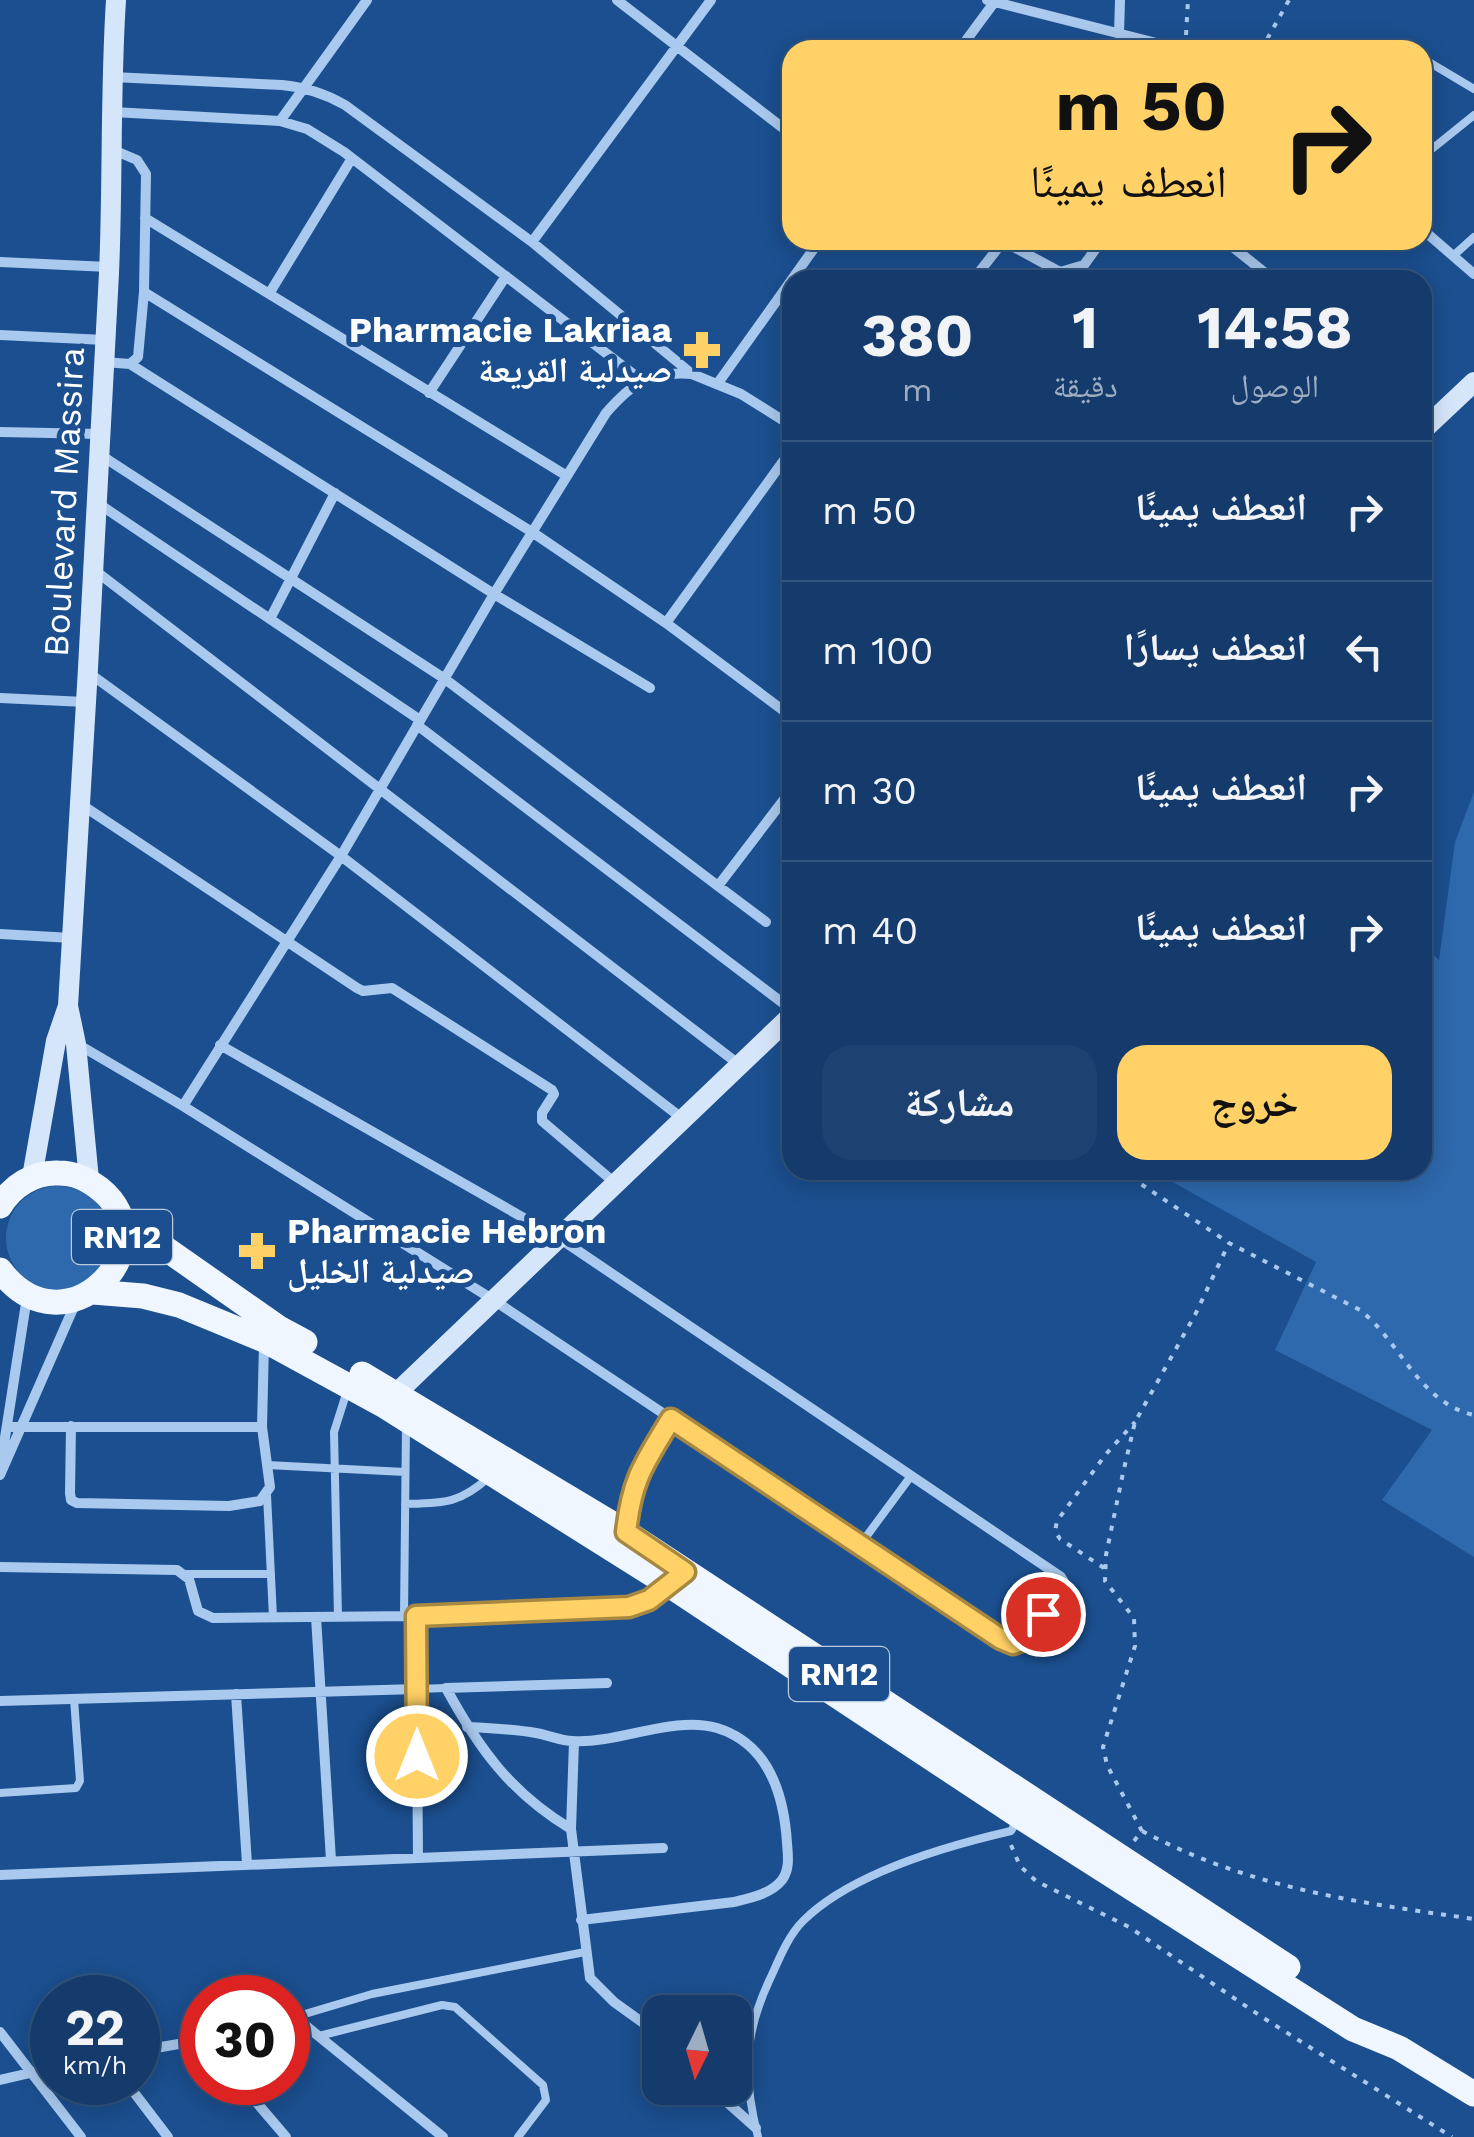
<!DOCTYPE html>
<html lang="ar">
<meta charset="utf-8">
<style>
body{margin:0;font-family:"Work Sans","Noto Naskh Arabic",sans-serif;background:#1d4271;color:#f1f3f6;direction:rtl;height:100vh;display:flex;flex-direction:column;font-size:38px;white-space:nowrap}
*{box-sizing:border-box;margin:0}
p{font-size:32px;color:#9dadc1}
.icon{flex:none;width:55px;height:55px;fill:none;stroke:currentColor;stroke-width:2;stroke-linecap:round;stroke-linejoin:round}
.map{position:relative;flex:1;overflow:hidden;direction:ltr}
.details{position:absolute;left:782px;top:270px;width:650px;height:910px;display:flex;flex-direction:column;background:#143b6b;border-radius:30px;box-shadow:0 5px 25px #0003,0 0 0 2px #33557e;direction:rtl}
.details>*{flex:none}
.hud{position:absolute;left:782px;top:40px;width:650px;height:210px;border-radius:30px;box-shadow:0 5px 25px #0003,0 0 0 2px #33557e;direction:rtl;background:#ffd166;color:#111;overflow:hidden}
.needle{width:65px;rotate:185deg}
.fabs{position:absolute;left:642px;top:1995px;display:grid;gap:20px}
.fabs a{display:grid;place-items:center;width:110px;height:110px;border-radius:20px;background:#143b6b;box-shadow:0 5px 25px #0003,0 0 0 2px #33557e;font-size:50px}
.speed{position:absolute;left:30px;top:1975px;display:flex;gap:20px;font-size:50px;font-weight:700;text-align:center}
.speed>*{display:grid;place-content:center;width:130px;height:130px;border-radius:50%;background:#143b6b;box-shadow:0 5px 25px #0003,0 0 0 2px #33557e;line-height:1}
.speed small{font-size:25px;font-weight:400}
.speed .limit{border:15px solid #d22;background:#fff;color:#111}
.pin{position:absolute;display:grid;place-items:center;width:85px;height:85px;color:#fff;margin:-42px;border:5px solid #fff;border-radius:50%;box-shadow:0 2px 10px #0007}
.me{position:absolute;width:110px;margin:-55px;rotate:0deg;stroke-linejoin:round;filter:drop-shadow(0 0 8px #0008)}
.turn{display:flex;align-items:center;gap:35px;height:210px;padding:0 40px;font-size:45px}
.turn .icon{width:130px;height:130px;stroke-width:2.5}
.turn b{display:block;font-size:70px;line-height:85px}
.eta{display:flex;justify-content:space-evenly;align-items:center;height:170px;text-align:center}
.eta b{font-size:60px;font-weight:700;line-height:70px}
.button{display:flex;gap:20px;margin-top:auto;padding:20px 40px}
.button a{flex:1;height:115px;border-radius:30px;background:#ffd166;color:#111;font-size:40px;font-weight:700;line-height:115px;text-align:center}
.button a+a{background:#1d4271;color:#f1f3f6}
ul{padding:0;list-style:none}
li{display:flex;align-items:center;gap:30px;height:140px;padding:0 40px;border-top:2px solid #33557e}
li div{flex:1}
li b{display:block;font-size:38px}
li em{font-style:normal}
.map>svg:first-child{display:block}
.green{fill:#2e69ad}
.lines{fill:none;stroke-linecap:round;stroke-linejoin:round}
.path{stroke:#a9c9ee;stroke-width:4;stroke-dasharray:5 8;stroke-linecap:butt}
.lane{stroke:#a9c9ee;stroke-width:8}
.street{stroke:#a9c9ee;stroke-width:10}
.secondary{stroke:#d6e6fa;stroke-width:20}
.primary{stroke:#f0f6ff;stroke-width:25}
.route-casing{stroke:#a68842;stroke-width:25}
.route{stroke:#ffd166;stroke-width:18}
.labels{text-anchor:middle;stroke-width:10;stroke-linejoin:round;paint-order:stroke}
.shield{fill:#1b4f8f;stroke:#bbcadd;stroke-width:2.5}
.shield-label{font-size:32px;font-weight:bold;fill:#fff}
.poi-label{font-size:35px;font-weight:bold;fill:#fff;stroke:#1b4f8f;text-anchor:end}
.street-label{font-size:35px;fill:#fff;stroke:#1b4f8f}
</style>
<div class="map">
<svg width="1474" height="2137" viewBox="0 0 1474 2137">
<rect width="100%" height="100%" fill="#1b4f8f"/>
<path class="green" d="M1474 792V1557L1382 1500 1432 1430 1275 1350 1316 1262 1151 1170H1422L1423 946 1439 960 1455 842Z
M6 1238a52 52 0 1 1 104 0a52 52 0 1 1-104 0Z"/>
<g class="lines">
<path class="path" d="M1186 35 1188 0
M1261 50 1289 0
M1120 1170 1229 1243 1360 1310C1400 1341 1419 1403 1474 1415
M1104 1568 1060 1539 1055 1531 1057 1521 1106 1454 1135 1422
M1142 1831 1107 1765 1103 1747 1135 1646 1134 1618 1105 1581 1106 1555 1123 1473 1135 1422 1196 1313 1229 1243
M1134 1841 1142 1831C1250 1888 1354 1902 1474 1919
M1011 1845 1020 1866 1036 1881 1129 1927 1262 2017 1452 2137"/>
<path class="lane" d="M1422 58 1474 89
M1422 157 1474 115
M1453 256 1474 237
M267 1465 405 1472
M267 1495 273 1617
M405 1504C443 1503 459 1504 488 1478
M860 1545 911 1476
M184 1574H271
M404 1616 406 1426
M338 1617 334 1432 347 1391
M417 1689 446 1688
M0 1793 76 1788 80 1781 74 1699
M288 2019 372 1994 585 1952
M319 2036 442 2005 455 2007 543 2085 546 2100 518 2137
M758 2137C743 2078 743 2037 769 1981 778 1962 787 1937 803 1921 851 1873 946 1846 1011 1831L1017 1821"/>
<path class="street" d="M617 0 792 135
M987 0 1184 50
M1119 34 1120 0
M959 50 993 4
M112 77 282 85C305 87 324 93 345 105L532 242 692 374 741 394 792 426
M113 112 280 121 307 129 344 152 641 380
M280 121 367 0
M145 218 567 476
M1422 229 1474 274
M1001 240 1060 272 1084 265 1102 240
M1224 240 1274 280
M532 242 711 0
M0 262 109 267
M973 280 998 248 1000 240
M144 292 532 532 666 623 792 717
M269 294 352 158
M0 335 105 340
M104 362 130 364 138 357 144 292 146 174 137 160 111 149
M130 364 494 594 650 688
M718 383 820 240
M429 393 506 276
M0 432 99 434
M99 454 445 679 718 886 792 789
M96 502 420 720
M93 569 741 1066
M270 619 335 493
M666 623 792 449
M89 673 341 856 183 1106
M0 698 85 702
M417 725 792 1010
M79 803 357 988 363 991 392 988 552 1090 554 1094 542 1113V1121L615 1183
M718 886 766 922
M0 934 72 938
M79 1045 183 1106 492 1299 1001 1639C1031 1650 1046 1610 1061 1589L1064 1582 1061 1577 559 1238 220 1045
M683 1119 341 856 494 594 606 413C633 382 650 371 692 374
M71 1426 70 1493 71 1500 77 1503 229 1506 260 1501 270 1487 262 1427 264 1344
M7 1427H262
M1 1463 27 1297
M0 1475 76 1302
M627 1531C631 1480 645 1462 671 1419
M0 1567 177 1570 189 1579 198 1611 213 1618 416 1616 629 1607 649 1600 669 1585
M416 1616 418 1856
M316 1617 331 1860
M236 1694 247 1864
M0 1701 417 1689
M467 1727C490 1728 513 1729 536 1733 548 1735 561 1741 573 1741 617 1744 674 1715 717 1728 769 1744 784 1795 787 1843 788 1856 790 1869 782 1880 771 1894 750 1898 734 1902L581 1920
M574 1742 571 1829 590 1978 614 2002 660 2035
M571 1829C511 1793 479 1749 446 1688L607 1683
M0 1875 663 1848
M295 2017 443 2137
M0 2032 81 2137
M138 2051 202 2040
M0 2080 52 2068
M126 2082 168 2137
M239 2082 286 2137
M711 2088 756 2128"/>
<path class="secondary" d="M1422 431 1474 382
M68 1006C83 762 97 517 109 273 113 182 110 91 116 0
M32 1177 56 1041 68 1006 76 1044 89 1180
M385 1404 792 1015"/>
<path class="primary" d="M0 1206C12 1186 34 1172 58 1173 75 1173 87 1179 100 1189 171 1246 65 1357 0 1270
M119 1216 279 1328 305 1342
M93 1292 143 1296 179 1305 264 1340 383 1405 669 1585 1019 1816 1353 2029 1399 2048 1474 2094
M362 1374 626 1532 1288 1967"/>
</g>
<g class="lines">
<g class="route-casing">
<path id="route" d="M417 1756 416 1616 629 1607 649 1600 685 1572 626 1532C632 1478 644 1464 671 1419L1001 1639 1013 1644 1025 1640 1043 1614"/>
</g>
<use href="#route" class="route"/>
</g>
<defs>
<g id="pharmacy-bare" transform="scale(3)"><path d="M-2-6h4v4h4v4h-4v4h-4v-4h-4v-4h4Z" fill="#ffd166" stroke="#1b4f8f" stroke-width="2.5" paint-order="stroke"/></g>
</defs>
<g fill-rule="evenodd">
<use href="#pharmacy-bare" x="702" y="350"/>
<use href="#pharmacy-bare" x="257" y="1251"/>
</g>
<g class="labels">
<g class="shield">
<rect x="72" y="1210" width="100" height="54" rx="8"/>
<rect x="789" y="1647" width="100" height="54" rx="8"/>
</g>
<g class="shield-label">
<text x="122" y="1248">RN12</text>
<text x="839" y="1685">RN12</text>
</g>
<g class="poi-label">
<text x="672" y="342">Pharmacie Lakriaa<tspan x="672" dy="40">صيدلية القريعة</tspan></text>
<text x="287" y="1243" text-anchor="start">Pharmacie Hebron<tspan x="287" dy="40">صيدلية الخليل</tspan></text>
</g>
<g class="street-label">
<text transform="translate(64 502) rotate(-87)" y="12">Boulevard Massira</text>
</g>
</g>
</svg>
<div class="fabs">
<a><svg class="needle" viewBox="-14 -14 28 28"><path d="M0-13l5 13h-10z" fill="#e53935"/><path d="M0 13l5-13h-10z" fill="#9dadc1"/></svg></a>
</div>
<div class="speed"><div>22<small>km/h</small></div><div class="limit">30</div></div>
<div class="pin" style="left:1043px;top:1614px;background:#d93025"><svg class="icon" aria-label="arrive" viewBox="0 0 24 24"><path d="M6 21V4h12l-3 4 3 4H6"/></svg></div>
<svg class="me" style="left:417px;top:1756px" viewBox="-20 -20 40 40"><circle r="17" fill="#ffd166" stroke="#fff" stroke-width="3"/><path d="M0-11L8 9 0 5-8 9z" fill="#fff"/></svg>
<div class="hud">
<div class="turn"><svg class="icon" aria-label="right" viewBox="0 0 24 24"><path d="M7 20v-9h11M14 6l5 5-5 5"/></svg><div><b>50 m</b>انعطف يمينًا</div></div>
</div>
<section class="details">
<div class="eta">
<div><b>14:58</b><p>الوصول</p></div>
<div><b>1</b><p>دقيقة</p></div>
<div><b>380</b><p>m</p></div>
</div>
<ul>
<li><svg class="icon" aria-label="right" viewBox="0 0 24 24"><path d="M7 20v-9h11M14 6l5 5-5 5"/></svg><div><b>انعطف يمينًا</b></div><em>50 m</em></li>
<li><svg class="icon" aria-label="left" viewBox="0 0 24 24"><path d="M17 20v-9H6M10 6l-5 5 5 5"/></svg><div><b>انعطف يسارًا</b></div><em>100 m</em></li>
<li><svg class="icon" aria-label="right" viewBox="0 0 24 24"><path d="M7 20v-9h11M14 6l5 5-5 5"/></svg><div><b>انعطف يمينًا</b></div><em>30 m</em></li>
<li><svg class="icon" aria-label="right" viewBox="0 0 24 24"><path d="M7 20v-9h11M14 6l5 5-5 5"/></svg><div><b>انعطف يمينًا</b></div><em>40 m</em></li>
</ul>
<div class="button"><a>خروج</a><a>مشاركة</a></div>
</section>
</div>
